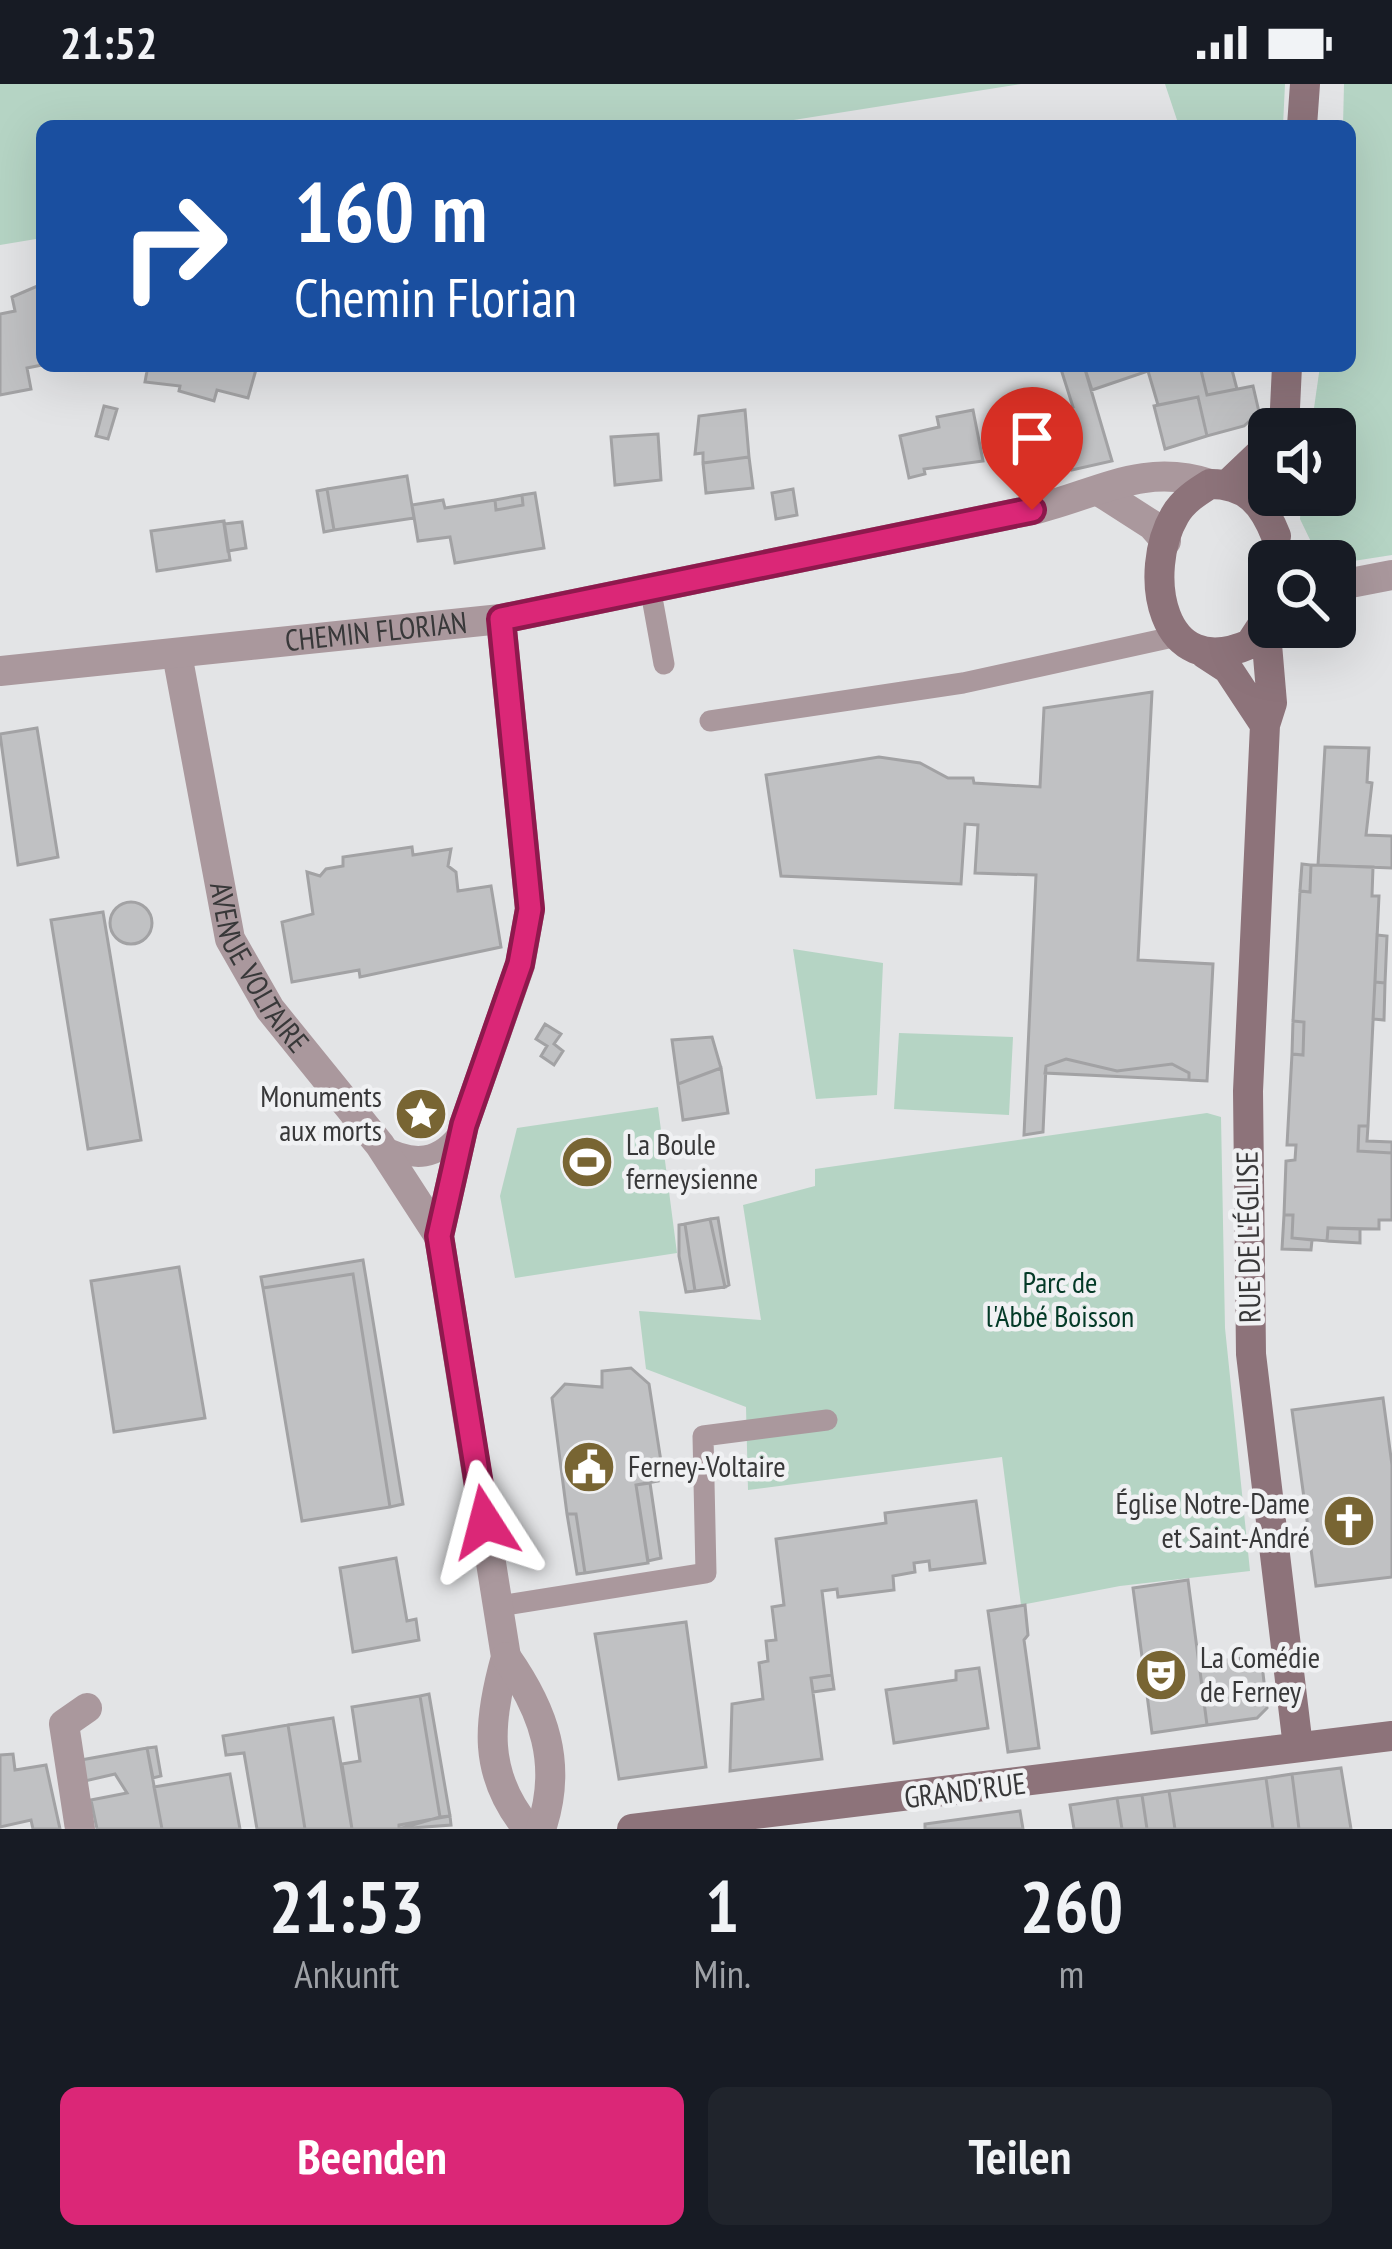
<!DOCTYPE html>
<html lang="de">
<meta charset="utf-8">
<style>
body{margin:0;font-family:"PT Sans Narrow",sans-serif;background:#20242c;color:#f1f3f6;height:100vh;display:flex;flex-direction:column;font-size:45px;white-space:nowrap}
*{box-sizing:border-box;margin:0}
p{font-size:39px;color:#9ea1a6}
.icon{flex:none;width:66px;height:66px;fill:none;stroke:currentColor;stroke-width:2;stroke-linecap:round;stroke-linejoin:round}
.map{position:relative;height:1745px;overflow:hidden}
.panel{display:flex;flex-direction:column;background:#171b24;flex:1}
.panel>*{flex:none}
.guide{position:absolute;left:36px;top:36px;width:1320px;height:252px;border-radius:18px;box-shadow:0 12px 48px #0002;background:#1a4fa0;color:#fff;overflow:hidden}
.tools{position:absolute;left:1248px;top:324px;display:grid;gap:24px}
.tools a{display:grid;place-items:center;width:108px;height:108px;border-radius:18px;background:#171b24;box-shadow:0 12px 48px #0002;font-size:60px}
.pin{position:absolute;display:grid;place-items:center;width:102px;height:102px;color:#fff;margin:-123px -51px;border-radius:50% 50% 50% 0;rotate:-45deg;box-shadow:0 0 12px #0007}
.pin .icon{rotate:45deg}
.me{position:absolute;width:132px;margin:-66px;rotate:351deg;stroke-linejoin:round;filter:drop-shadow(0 0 9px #0008)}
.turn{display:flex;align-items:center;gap:42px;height:252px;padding:0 60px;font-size:54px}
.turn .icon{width:156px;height:156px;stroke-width:2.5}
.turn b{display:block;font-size:84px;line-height:102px}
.eta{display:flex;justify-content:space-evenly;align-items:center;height:204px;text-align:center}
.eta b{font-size:72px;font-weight:700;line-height:84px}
.button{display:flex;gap:24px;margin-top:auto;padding:24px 60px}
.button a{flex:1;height:138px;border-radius:18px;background:#db2777;color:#fff;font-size:48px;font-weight:700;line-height:138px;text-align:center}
.button a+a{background:#20242c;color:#f1f3f6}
.status{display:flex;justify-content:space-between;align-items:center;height:84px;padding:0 60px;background:#171b24;direction:ltr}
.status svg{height:33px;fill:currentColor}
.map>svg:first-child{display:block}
.green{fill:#b5d4c4}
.building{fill:#c0c1c3;stroke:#a2a2a4;stroke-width:3}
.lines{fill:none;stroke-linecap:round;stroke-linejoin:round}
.lane{stroke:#aa989d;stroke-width:21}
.street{stroke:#aa989d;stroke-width:30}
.secondary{stroke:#8d737a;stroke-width:30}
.route-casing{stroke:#8e194d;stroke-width:30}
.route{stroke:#db2777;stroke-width:21}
.labels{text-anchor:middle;stroke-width:9;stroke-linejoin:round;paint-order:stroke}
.street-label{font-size:30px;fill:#383839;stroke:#f0f1f3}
.poi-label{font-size:30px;fill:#383839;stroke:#f0f1f3;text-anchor:start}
.park-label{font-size:30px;fill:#043a27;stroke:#f0f1f3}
</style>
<div class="status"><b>21:52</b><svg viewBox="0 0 49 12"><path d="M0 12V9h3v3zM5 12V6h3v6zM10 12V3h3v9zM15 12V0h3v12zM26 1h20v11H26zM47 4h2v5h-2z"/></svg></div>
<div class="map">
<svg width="1392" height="1745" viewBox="0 0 1392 1745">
<rect width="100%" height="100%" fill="#e3e4e6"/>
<path class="green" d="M0 0H1021L755 42H42V154L0 161Z
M1165 0H1285L1283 42H1179Z
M1344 0H1392V471L1347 478 1314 464 1300 435 1302 411H1335V345H1311L1320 282H1350V42H1343Z
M793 865 883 879 877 1011 816 1015Z
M899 949 1013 953 1009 1031 894 1025Z
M658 1023 677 1169 515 1194 500 1112 517 1044Z
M1207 1029 1221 1033 1225 1244 1250 1487 1120 1502 1021 1521 1002 1373 748 1406 746 1323 646 1285 639 1227 761 1236 743 1121 815 1102V1085Z"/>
<path class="building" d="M42 200V281L27 284 31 305 0 311V230L15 227 12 213Z
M128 282H257L248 314 217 306 214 317 179 307 180 302 145 298 147 287Z
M1060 282H1084L1112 377 1072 386 1057 327 1073 323Z
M1084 282H1147L1148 287 1092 306Z
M1170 282H1200L1207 311 1253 302 1259 328 1244 342 1207 352 1198 313 1158 321 1148 287Z
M1200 282H1231L1237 305 1207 311Z
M1198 313 1207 352 1165 365 1154 322Z
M104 322 117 325 108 355 96 352Z
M745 326 749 373 703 379V369L695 370 699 332Z
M973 326 983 377 924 385 925 390 909 394 900 352 939 343 937 333Z
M658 350 661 396 615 401 611 353Z
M749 373 753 404 706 409 703 379Z
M407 392 414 434 334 446 327 405Z
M327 405 334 446 324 448 317 407Z
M793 405 797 431 776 435 772 409Z
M535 409 544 464 455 479 450 453 418 457 412 421 443 416 445 424 495 416 496 426 523 421 522 411Z
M522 411 523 421 496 426 495 416Z
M224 437 230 476 157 487 151 447Z
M242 438 246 464 228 467 224 440Z
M1152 608 1138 876 1213 880 1207 997 1189 996V989L1172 980 1117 987 1066 975 1046 982 1043 1048 1024 1051 1036 791 975 789 978 741 965 740 961 800 781 792 766 691 879 673 920 679 948 694H973L974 699 1040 703 1044 624Z
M37 644 58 773 18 781 0 650Z
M1325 663 1369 664 1367 698 1372 699 1366 751 1392 752V784L1318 781Z
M412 763 413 771 451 765 448 782 456 788 458 807 491 802 501 863 360 893 359 886 292 898 282 838 313 830 307 788 320 792 326 785 343 782V773Z
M1302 780 1311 781 1310 808 1300 807Z
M1311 781 1373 783 1372 812H1379L1368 1042H1359L1358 1067 1392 1069V1136H1379V1145L1328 1144 1327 1157 1292 1154 1293 1131H1284L1286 1077 1295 1076 1296 1061H1287L1292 970 1303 971 1304 938 1293 937 1300 807 1310 808Z
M110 839a21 21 0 1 1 42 0a21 21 0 1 1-42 0Z
M103 828 141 1056 88 1065 51 836Z
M1377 851 1387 852 1385 899 1375 898Z
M1375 898 1385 899 1384 936 1373 935Z
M1293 937 1304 938 1303 971 1292 970Z
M545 940 561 950 554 960 563 967 554 981 541 972 547 962 536 955Z
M712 953 721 984 678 1000 672 956Z
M1066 975 1117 987 1172 980 1189 989V996L1045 989 1046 982Z
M721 984 728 1029 683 1036 678 1000Z
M1359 1042H1368L1367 1057 1392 1058V1069L1358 1067Z
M1284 1131H1293L1292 1154 1312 1156 1311 1166 1282 1165Z
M718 1134 729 1201 725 1203 710 1135Z
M710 1135 725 1203 695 1207 685 1140Z
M685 1140 695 1207 686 1208 679 1172V1141Z
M1328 1144 1360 1145V1159L1327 1157Z
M363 1176 403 1420 390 1423 353 1190 263 1204 261 1193Z
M179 1183 205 1334 114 1348 91 1197Z
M353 1190 390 1423 302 1437 263 1204Z
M631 1284 649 1300 662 1384 656 1386 658 1397 636 1401 648 1479 585 1489 576 1430H567L552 1314 565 1300 602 1303V1287Z
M1383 1314 1392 1381V1493L1316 1502 1292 1326Z
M650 1399 661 1474 648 1477 636 1401Z
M976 1417 985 1479 930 1486 929 1477 914 1479 915 1488 893 1492 894 1506 838 1513 837 1505 822 1507 832 1591 811 1594 822 1675 730 1687 732 1620 763 1615 759 1579 768 1577 766 1557 776 1556 772 1523 784 1521 776 1455 886 1439 885 1429Z
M567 1430H576L585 1489 577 1490Z
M396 1474 407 1537 416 1535 419 1556 353 1568 340 1484Z
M1188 1496 1207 1641 1152 1649 1133 1504Z
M1025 1521 1028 1551 1024 1556 1039 1664 1008 1668 988 1527Z
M686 1538 706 1683 619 1695 595 1550Z
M1261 1572 1267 1624 1257 1634 1207 1641 1199 1579Z
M979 1584 988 1644 894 1659 886 1606 956 1596V1587Z
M832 1591 834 1605 813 1608 811 1594Z
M429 1610 450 1732 440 1733 420 1612Z
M420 1612 440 1733 399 1745H352L342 1680 360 1677 352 1623Z
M333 1634 352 1745H305L288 1641Z
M288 1641 305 1745H257L244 1669 226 1671 223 1652Z
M156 1663 161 1692 153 1694 147 1664Z
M147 1664 162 1745H97L91 1716 127 1709 115 1690 85 1697 81 1676Z
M13 1670 15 1686 46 1681 60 1745H33L31 1736 0 1743V1671Z
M1341 1684 1351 1745H1299L1292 1690Z
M230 1690 240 1745H162L154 1703Z
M1292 1690 1299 1745H1273L1266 1694Z
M1266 1694 1273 1745H1175L1169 1707Z
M1169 1707 1175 1745H1147L1142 1711Z
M1142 1711 1147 1745H1122L1117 1714Z
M1117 1714 1122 1745H1074L1070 1721Z
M1020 1727 1023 1745H925V1740Z
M450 1732 451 1741 399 1745V1741Z"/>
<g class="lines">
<path class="lane" d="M651 508 664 580
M710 637 963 599 1173 553
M381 1061C414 1079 439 1077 461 1046
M499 1522 706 1489 703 1352 827 1336"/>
<g class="street">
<path d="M1102 409 1152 441 1166 457"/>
<path d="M1335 502 1392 491"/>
<path d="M501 535 530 825 520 881 464 1041 439 1152 506 1573C488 1637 482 1690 528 1745"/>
<path id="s1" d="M177 570 230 855 270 925 380 1061 439 1152"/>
<path id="s2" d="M0 587 501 535 1032 426C1098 410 1143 378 1210 400"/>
<path d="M506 1573C544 1627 563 1680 541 1745"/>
<path d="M80 1745 64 1640 87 1624"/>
</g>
<path class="secondary" d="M1302 42 1305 0
M1284 345 1287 282
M1228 400 1269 361
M1269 513 1265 537 1250 560C1159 600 1142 487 1175 431 1183 417 1197 408 1210 400 1247 400 1263 419 1276 452
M1265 537 1272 619 1265 641 1248 1007 1251 1270 1298 1663
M1205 570 1228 585 1265 641
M632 1745 1392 1652"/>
</g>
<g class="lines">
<g class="route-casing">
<path id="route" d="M485 1438 439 1152 464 1041 520 880 530 825 501 535 1032 426"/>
</g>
<use href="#route" class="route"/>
</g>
<defs>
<g id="sight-disc" transform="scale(2.7)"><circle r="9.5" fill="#786533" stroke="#f0f1f3"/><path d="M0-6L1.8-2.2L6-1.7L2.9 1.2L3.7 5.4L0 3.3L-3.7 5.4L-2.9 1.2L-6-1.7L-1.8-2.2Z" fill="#fff"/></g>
<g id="stadium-disc" transform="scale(2.7)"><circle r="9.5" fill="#786533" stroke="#f0f1f3"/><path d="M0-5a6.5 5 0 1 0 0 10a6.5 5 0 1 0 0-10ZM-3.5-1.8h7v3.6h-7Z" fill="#fff"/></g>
<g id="civic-disc" transform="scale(2.7)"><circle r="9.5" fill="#786533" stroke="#f0f1f3"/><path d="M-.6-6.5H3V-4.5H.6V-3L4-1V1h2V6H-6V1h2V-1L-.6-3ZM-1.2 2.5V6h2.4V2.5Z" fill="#fff"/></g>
<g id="church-disc" transform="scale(2.7)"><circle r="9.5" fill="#786533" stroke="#f0f1f3"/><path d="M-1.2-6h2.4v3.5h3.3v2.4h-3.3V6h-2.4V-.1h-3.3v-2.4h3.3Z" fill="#fff"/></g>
<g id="theatre-disc" transform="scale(2.7)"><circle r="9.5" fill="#786533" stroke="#f0f1f3"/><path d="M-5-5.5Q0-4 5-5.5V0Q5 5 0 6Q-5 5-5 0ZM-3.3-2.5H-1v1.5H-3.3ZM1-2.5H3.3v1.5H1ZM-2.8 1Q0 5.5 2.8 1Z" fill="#fff"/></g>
</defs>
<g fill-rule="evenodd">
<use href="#sight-disc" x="421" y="1030"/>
<use href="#stadium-disc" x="587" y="1078"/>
<use href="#civic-disc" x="589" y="1383"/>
<use href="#church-disc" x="1349" y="1437"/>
<use href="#theatre-disc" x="1161" y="1591"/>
</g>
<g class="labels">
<g class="street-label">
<text dy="10" stroke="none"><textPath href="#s2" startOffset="378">CHEMIN FLORIAN</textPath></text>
<text dy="10" stroke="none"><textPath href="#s1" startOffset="327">AVENUE VOLTAIRE</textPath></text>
<text transform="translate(1249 1153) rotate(-91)" y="10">RUE DE L'ÉGLISE</text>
<text transform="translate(965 1707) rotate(-7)" y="10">GRAND'RUE</text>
</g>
<g class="poi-label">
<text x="382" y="1023" text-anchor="end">Monuments<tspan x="382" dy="34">aux morts</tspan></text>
<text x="626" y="1071">La Boule<tspan x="626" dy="34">ferneysienne</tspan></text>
<text x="628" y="1393">Ferney-Voltaire</text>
<text x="1310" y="1430" text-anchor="end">Église Notre-Dame<tspan x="1310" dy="34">et Saint-André</tspan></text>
<text x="1200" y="1584">La Comédie<tspan x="1200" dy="34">de Ferney</tspan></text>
</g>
<g class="park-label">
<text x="1060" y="1209">Parc de<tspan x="1060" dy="34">l'Abbé Boisson</tspan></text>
</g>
</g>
</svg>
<div class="tools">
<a><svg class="icon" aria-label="sound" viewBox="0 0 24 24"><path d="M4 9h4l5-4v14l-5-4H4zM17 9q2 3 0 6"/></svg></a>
<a><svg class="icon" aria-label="search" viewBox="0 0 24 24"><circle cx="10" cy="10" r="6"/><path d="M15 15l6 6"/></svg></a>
</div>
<div class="pin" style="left:1032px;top:426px;background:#d93025"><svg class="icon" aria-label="arrive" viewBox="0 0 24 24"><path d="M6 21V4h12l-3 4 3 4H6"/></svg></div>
<svg class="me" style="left:485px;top:1438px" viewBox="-20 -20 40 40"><path d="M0-17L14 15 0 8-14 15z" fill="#db2777" stroke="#fff" stroke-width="4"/></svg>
<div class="guide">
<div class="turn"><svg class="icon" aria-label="right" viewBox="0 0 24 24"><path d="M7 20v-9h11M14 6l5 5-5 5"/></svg><div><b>160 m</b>Chemin Florian</div></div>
</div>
</div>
<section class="panel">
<div class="eta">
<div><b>21:53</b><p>Ankunft</p></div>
<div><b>1</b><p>Min.</p></div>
<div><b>260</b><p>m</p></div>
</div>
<div class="button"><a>Beenden</a><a>Teilen</a></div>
</section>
